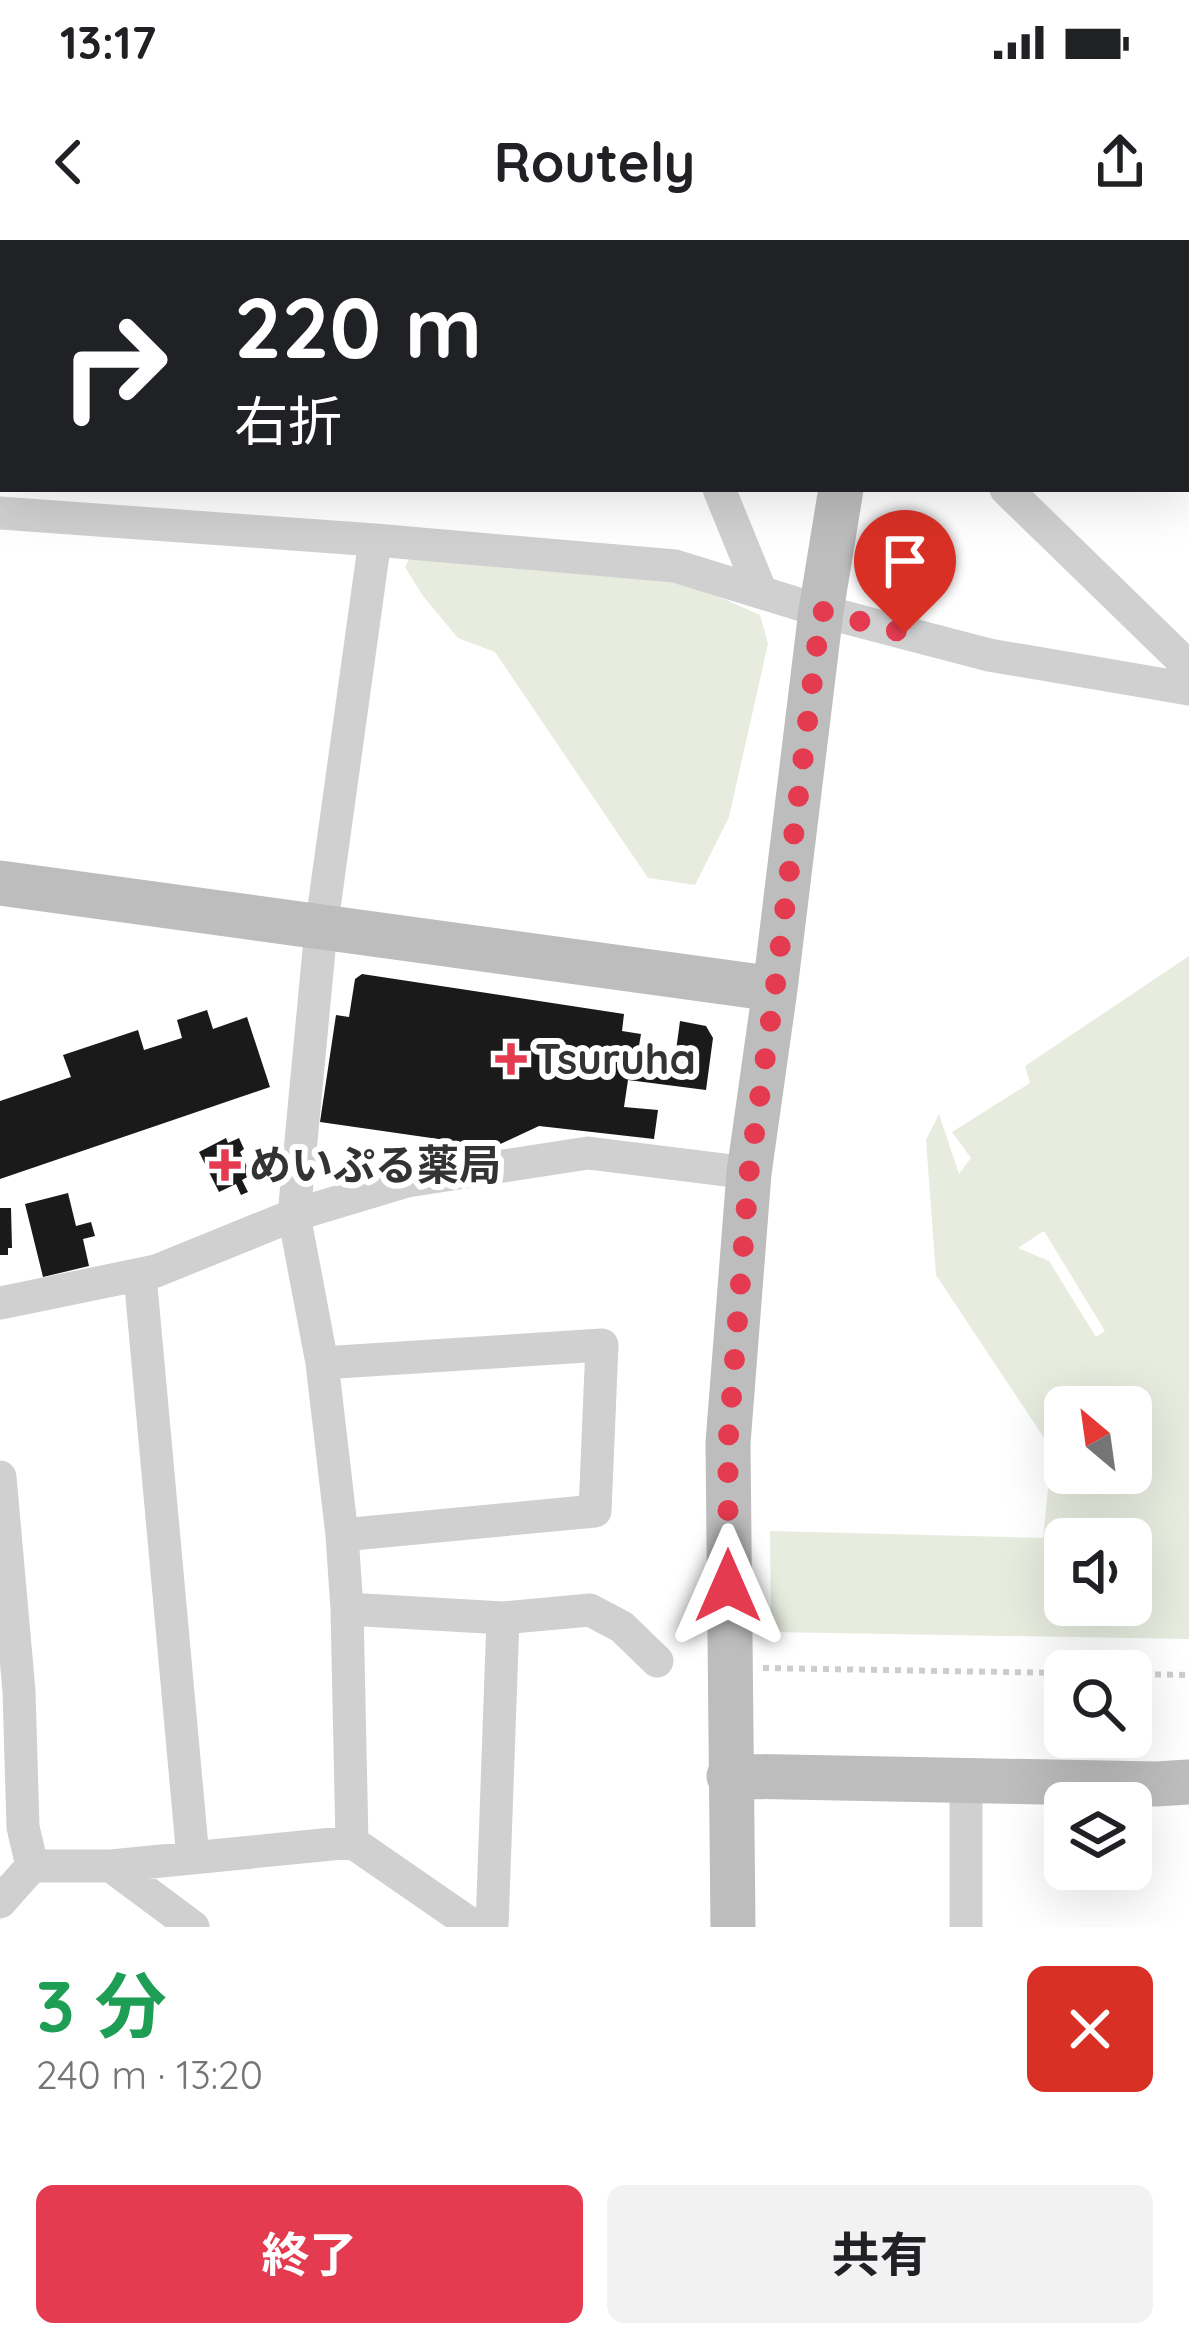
<!DOCTYPE html>
<html lang="ja">
<meta charset="utf-8">
<style>
body{margin:0;font-family:Quicksand,"Noto Sans JP",sans-serif;background:#f2f2f2;color:#202124;height:100vh;display:flex;flex-direction:column;font-size:45px;white-space:nowrap}
*{box-sizing:border-box;margin:0}
p{font-size:39px;color:#757577}
.icon{flex:none;width:66px;height:66px;fill:none;stroke:currentColor;stroke-width:2;stroke-linecap:round;stroke-linejoin:round}
.map{position:relative;height:1687px;overflow:hidden}
.side{display:flex;flex-direction:column;background:#fff;flex:1}
.side>*{flex:none}
.top-card{position:absolute;left:0px;top:0px;width:1191px;height:252px;box-shadow:0 12px 48px #0002;background:#202124;color:#fff;overflow:hidden}
.needle{width:78px;rotate:331deg}
.buttons{position:absolute;left:1044px;top:1146px;display:grid;gap:24px}
.buttons a{display:grid;place-items:center;width:108px;height:108px;border-radius:18px;background:#fff;box-shadow:0 12px 48px #0002;font-size:60px}
.pin{position:absolute;display:grid;place-items:center;width:102px;height:102px;color:#fff;margin:-123px -51px;border-radius:50% 50% 50% 0;rotate:-45deg;box-shadow:0 0 12px #0007}
.pin .icon{rotate:45deg}
.me{position:absolute;width:132px;margin:-66px;rotate:0deg;stroke-linejoin:round;filter:drop-shadow(0 0 9px #0008)}
.turn{display:flex;align-items:center;gap:42px;height:252px;padding:0 36px;font-size:54px}
.turn .icon{width:156px;height:156px;stroke-width:2.5}
.turn b{display:block;font-size:84px;line-height:102px}
.round{display:grid;place-items:center;flex:none;width:126px;height:126px;border-radius:18px;background:#f2f2f2}
.headline{display:flex;align-items:center;justify-content:space-between;height:204px;padding:0 36px}
h1{font-size:72px;font-weight:700;line-height:90px;color:#1e9e55}
.cta{display:flex;gap:24px;margin-top:auto;padding:24px 36px}
.cta a{flex:1;height:138px;border-radius:18px;background:#e43b50;color:#fff;font-size:48px;font-weight:700;line-height:138px;text-align:center}
.cta a+a{background:#f2f2f2;color:#202124}
.status{display:flex;justify-content:space-between;align-items:center;height:84px;padding:0 60px;background:#fff;direction:ltr}
.status svg{height:33px;fill:currentColor}
header{display:flex;justify-content:space-between;align-items:center;height:156px;padding:0 36px;background:#fff;font-size:54px;font-weight:700}
.map>svg:first-child{display:block}
.green{fill:#e7ecdf;fill-rule:evenodd}
.building{fill:#1a1a1a}
.lines{fill:none;stroke-linecap:round;stroke-linejoin:round}
.path{stroke:#cdcdcd;stroke-width:6;stroke-dasharray:6 6;stroke-linecap:butt}
.street{stroke:#d0d0d0;stroke-width:33}
.secondary{stroke:#bdbdbd;stroke-width:45}
.route{stroke:#e43b50;stroke-width:21;stroke-dasharray:0 37.8}
.poi-dot{fill:#e43b50;stroke:#fff;stroke-width:4.5}
.labels{text-anchor:middle;stroke-width:12;stroke-linejoin:round;paint-order:stroke}
.poi-label{font-size:42px;font-weight:bold;fill:#333;stroke:#fff;text-anchor:start}
</style>
<div class="status"><b>13:17</b><svg viewBox="0 0 49 12"><path d="M0 12V9h3v3zM5 12V6h3v6zM10 12V3h3v9zM15 12V0h3v12zM26 1h20v11H26zM47 4h2v5h-2z"/></svg></div>
<header><svg class="icon" aria-label="back" viewBox="0 0 24 24"><path d="M15 5l-7 7 7 7"/></svg>Routely<svg class="icon" aria-label="share" viewBox="0 0 24 24"><path d="M12 15V3M7 8l5-5 5 5M5 13v7h14v-7"/></svg></header>
<div class="map">
<svg width="1189" height="1687" viewBox="0 0 1189 1687">
<rect width="100%" height="100%" fill="#fff"/>
<path class="green" d="M414 308 674 337 760 375 768 404 729 577 695 645 648 638 495 412 458 398 423 356 405 327Z
M1189 716V1399L771 1392 770 1291 1043 1298 1052 1210 936 1035 926 900 939 874 959 934 971 918 952 892 1030 843 1025 826ZM1044 991 1105 1091 1096 1097 1049 1021 1018 1008ZM1065 1167H1131V1233H1065ZM1131 1299V1365H1065V1299Z"/>
<path class="building" d="M362 734 624 774 622 791 641 794 638 812 675 818 680 781 706 786 713 798 706 850 628 840 624 867 658 870 654 899 539 886 494 907 320 882 336 775 349 777 355 739Z
M207 770 213 789 247 777 270 847 0 939V861L71 837 63 815 138 790 144 810 182 798 177 780Z
M226 898 228 903 239 898 244 909 240 912 251 935 242 940 248 952 241 955 236 944 219 952 199 912Z
M68 953 76 986 91 982 95 996 83 999 89 1026 43 1037 25 964Z
M0 968H11L12 1008H8V1015H0Z"/>
<g class="lines">
<path class="path" d="M763 1428 1065 1433
M1131 1434 1189 1435"/>
<path class="street" d="M46 0V3
M338 0 339 3
M605 0 606 3
M733 0 736 3
M0 113H3
M719 249 761 352
M1006 249 1189 427
M0 273 375 300 675 326 821 371 989 415 1189 449
M140 1035 193 1618
M0 1063 156 1031 294 975 407 941 588 913 749 933
M322 1123 602 1105 595 1271 342 1295
M0 1237 19 1451 23 1587 32 1626
M347 1369 503 1378 590 1370 622 1387 657 1421
M966 1540V1687
M352 1602 347 1369 342 1295 322 1123 294 975 321 689 375 300
M111 1626 193 1687
M0 1662 32 1626H111L352 1602 475 1687
M492 1687 503 1378"/>
<path class="secondary" d="M885 3V0
M0 643 775 749
M729 1536 1156 1544 1189 1542
M733 1687 728 1203 749 933 775 749 821 371 841 249"/>
</g>
<g class="lines">
<path class="route" d="M728 1346V1203L749 933 775 749 821 371 905 393"/>
</g>
<g class="poi-dot">
<path d="M505 801h12v12h12v12h-12v12h-12v-12h-12v-12h12z"/>
<path d="M219 907h12v12h12v12h-12v12h-12v-12h-12v-12h12z"/>
</g>
<g class="labels">
<g class="poi-label">
<text x="535" y="834">Tsuruha</text>
<text x="249" y="940">めいぷる薬局</text>
</g>
</g>
</svg>
<div class="buttons">
<a><svg class="needle" viewBox="-14 -14 28 28"><path d="M0-13l5 13h-10z" fill="#e53935"/><path d="M0 13l5-13h-10z" fill="#757577"/></svg></a>
<a><svg class="icon" aria-label="sound" viewBox="0 0 24 24"><path d="M4 9h4l5-4v14l-5-4H4zM17 9q2 3 0 6"/></svg></a>
<a><svg class="icon" aria-label="search" viewBox="0 0 24 24"><circle cx="10" cy="10" r="6"/><path d="M15 15l6 6"/></svg></a>
<a><svg class="icon" aria-label="layers" viewBox="0 0 24 24"><path d="M12 4l9 5-9 5-9-5zM3 14l9 5 9-5"/></svg></a>
</div>
<div class="pin" style="left:905px;top:393px;background:#d93025"><svg class="icon" aria-label="arrive" viewBox="0 0 24 24"><path d="M6 21V4h12l-3 4 3 4H6"/></svg></div>
<svg class="me" style="left:728px;top:1346px" viewBox="-20 -20 40 40"><path d="M0-17L14 15 0 8-14 15z" fill="#e43b50" stroke="#fff" stroke-width="4"/></svg>
<div class="top-card">
<div class="turn"><svg class="icon" aria-label="right" viewBox="0 0 24 24"><path d="M7 20v-9h11M14 6l5 5-5 5"/></svg><div><b>220 m</b>右折</div></div>
</div>
</div>
<section class="side">
<div class="headline"><div><h1>3 分</h1><p>240 m · 13:20</p></div><a class="round" style="background:#d93025;color:#fff"><svg class="icon" aria-label="close" viewBox="0 0 24 24"><path d="M6 6l12 12M18 6L6 18"/></svg></a></div>
<div class="cta"><a>終了</a><a>共有</a></div>
</section>
